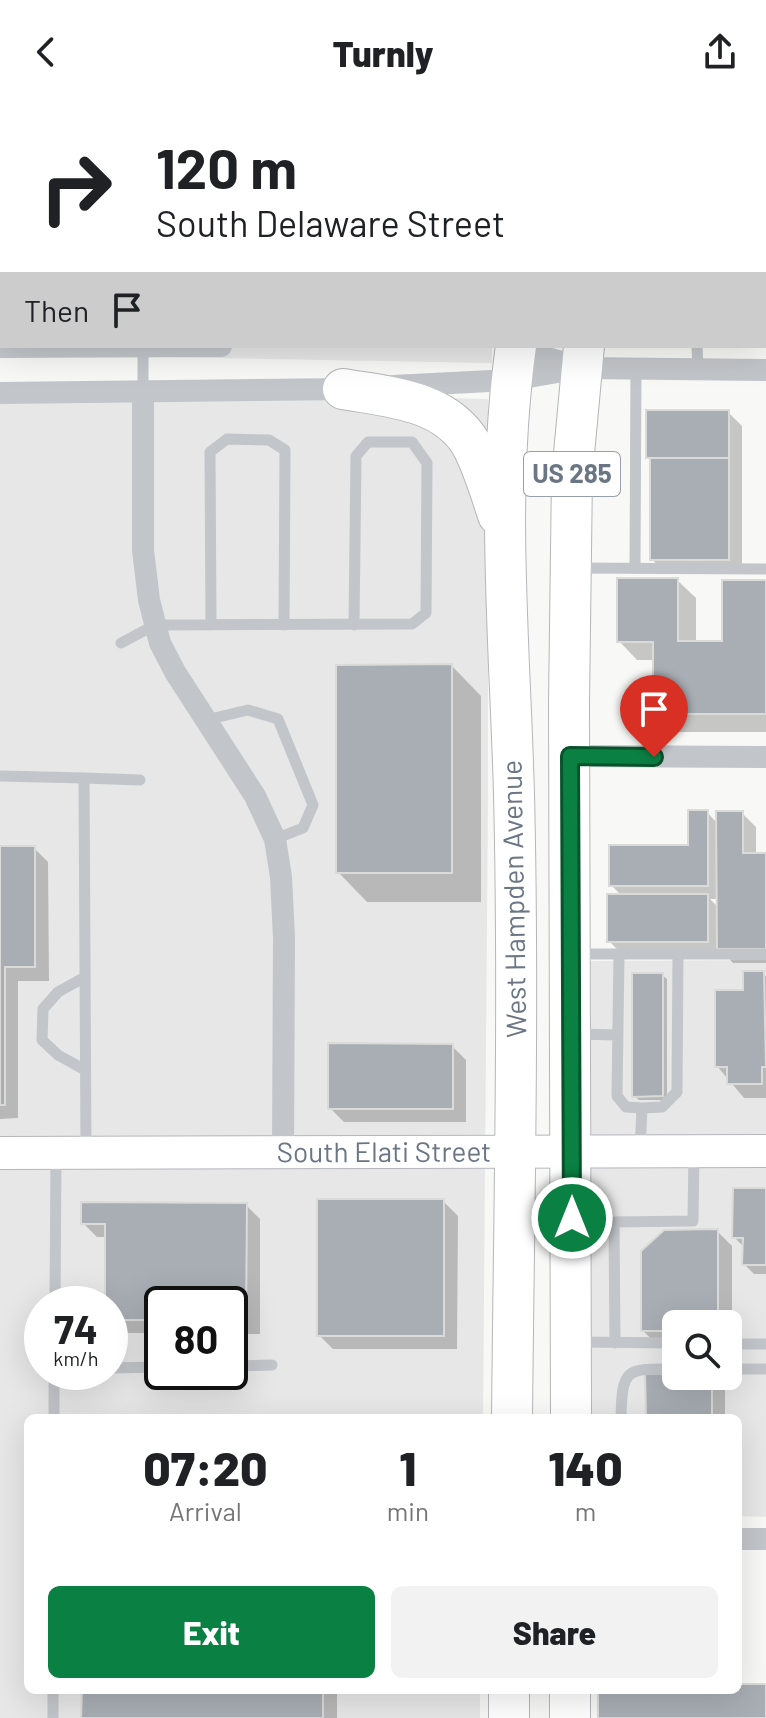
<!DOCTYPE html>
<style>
body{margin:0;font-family:Barlow,sans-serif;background:#f2f2f2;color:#202124;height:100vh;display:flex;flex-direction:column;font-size:30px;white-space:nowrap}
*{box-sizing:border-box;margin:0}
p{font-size:26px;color:#757577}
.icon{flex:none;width:44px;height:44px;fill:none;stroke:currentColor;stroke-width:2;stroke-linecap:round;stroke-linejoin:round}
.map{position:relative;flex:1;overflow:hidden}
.details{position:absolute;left:24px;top:1310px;width:718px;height:280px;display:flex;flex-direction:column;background:#fff;border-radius:12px;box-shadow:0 8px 32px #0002}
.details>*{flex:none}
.top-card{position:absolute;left:0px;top:0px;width:766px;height:244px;box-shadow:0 8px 32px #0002;background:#fff;color:#202124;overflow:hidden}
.fabs{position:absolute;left:662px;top:1206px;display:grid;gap:16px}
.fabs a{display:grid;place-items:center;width:80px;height:80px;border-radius:12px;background:#fff;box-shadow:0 8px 32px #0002;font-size:40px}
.speed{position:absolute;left:24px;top:1182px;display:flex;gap:16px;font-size:40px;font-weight:700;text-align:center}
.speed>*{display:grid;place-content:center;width:104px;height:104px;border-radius:50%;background:#fff;box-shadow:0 8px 32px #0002;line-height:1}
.speed small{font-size:20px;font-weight:400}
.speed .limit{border:4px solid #111;border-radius:12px;background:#fff;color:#111}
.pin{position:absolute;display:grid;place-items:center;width:68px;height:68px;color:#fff;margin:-82px -34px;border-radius:50% 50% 50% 0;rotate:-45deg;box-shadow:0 0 8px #0007}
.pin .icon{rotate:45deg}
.me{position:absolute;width:88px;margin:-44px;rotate:0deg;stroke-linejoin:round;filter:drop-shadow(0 0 6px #0008)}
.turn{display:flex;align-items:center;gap:28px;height:168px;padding:0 24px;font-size:36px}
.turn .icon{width:104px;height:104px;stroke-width:2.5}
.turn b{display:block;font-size:56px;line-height:68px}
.then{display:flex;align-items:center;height:76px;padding:0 24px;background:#0003;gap:16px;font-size:30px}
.eta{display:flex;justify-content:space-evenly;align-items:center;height:136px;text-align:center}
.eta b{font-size:48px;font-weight:800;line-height:56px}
.button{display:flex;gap:16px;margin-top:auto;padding:16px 24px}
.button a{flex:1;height:92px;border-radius:12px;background:#0b8043;color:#fff;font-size:32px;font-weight:800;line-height:92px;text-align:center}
.button a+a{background:#f2f2f2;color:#202124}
header{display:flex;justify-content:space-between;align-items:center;height:104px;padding:0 24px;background:#fff;font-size:36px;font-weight:800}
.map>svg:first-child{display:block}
.built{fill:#e6e7e6;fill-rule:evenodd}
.shadow{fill:#0003;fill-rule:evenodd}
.building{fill:#a8aeb4;stroke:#dadad8;stroke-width:2}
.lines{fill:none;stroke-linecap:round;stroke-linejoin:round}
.secondary-casing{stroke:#b3b7bc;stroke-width:34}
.highway-casing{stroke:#b4b6ba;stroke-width:42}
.lane{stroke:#c2c5c9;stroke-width:11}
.street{stroke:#c2c5c9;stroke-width:22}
.secondary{stroke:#fff;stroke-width:32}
.highway{stroke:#fff;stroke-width:40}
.route-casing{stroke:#07532c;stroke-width:20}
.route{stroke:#0b8043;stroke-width:14}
.labels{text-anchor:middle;stroke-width:8;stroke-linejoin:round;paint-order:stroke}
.shield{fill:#fff;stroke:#979fa9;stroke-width:2}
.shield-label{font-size:26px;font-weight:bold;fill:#6b7684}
.street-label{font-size:28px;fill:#6b7684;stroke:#fff}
</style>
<header><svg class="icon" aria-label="back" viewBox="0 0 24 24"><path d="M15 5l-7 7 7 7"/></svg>Turnly<svg class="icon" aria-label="share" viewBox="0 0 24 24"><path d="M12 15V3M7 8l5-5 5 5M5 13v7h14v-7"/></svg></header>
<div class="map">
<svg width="766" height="1614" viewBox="0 0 766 1614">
<rect width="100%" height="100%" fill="#f8f8f6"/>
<path class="built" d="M0 0H552L2 2V242H492V259L0 250Z
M0 283 488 295V693L483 1314H28V1586H480V1614H0ZM42 1200H110V1268H42ZM162 1200H230V1268H162Z
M766 856V1413L738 1412V1314H585L591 857ZM676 1220H728V1272H676Z"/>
<path class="shadow" d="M705 0H766V58L764 2Z
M764 71H766V215H764Z
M728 308 742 322V470H666L652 455V357L648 353Z
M677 476 696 494V539H724L766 478V628H673L655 610V556H637L619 537Z
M452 562 481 592V798H367L338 768Z
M707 708 718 720 742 709 756 723V751H766V859H733L722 847 623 851 609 837 622 792 611 781 690 743ZM710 795H719V804Z
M0 744H34L48 758 49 877H18V1014L0 1015Z
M763 869 766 872V994H744L717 962 745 888Z
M662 871 667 875V996H639L634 992Z
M452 942 466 956V1018H344L330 1004Z
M766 1086V1170H754L744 1160 745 1144 734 1133Z
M443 1097 458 1112 457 1245H333L319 1231Z
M246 1101 260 1115V1230H230V1200H162V1229H121L110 1218V1200H107V1133H97L83 1119Z
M717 1127 732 1142V1241H728V1220H676V1241H658L643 1227Z
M676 1272H713L725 1285V1314H648Z
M84 1586H337V1614H84Z"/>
<path class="building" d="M703 0H766V44L764 2Z
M764 69H766V197H764Z
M646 306H729V354H646Z
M650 354H729V456H650Z
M617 474H678V537H722V476H766V610H653V538H617Z
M452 560V769H336V561Z
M688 706H708V782H609V741H688Z
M716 707H743V749H766V845H717Z
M0 742H35V863H5V1001H0Z
M607 790H708V838H607Z
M743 867H764L766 963H762V980H727V963H715V886H743Z
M632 869H663V992L632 993Z
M328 939 453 940V1005H328Z
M733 1084H766V1161H742L743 1134H732Z
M317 1095H444V1232H317Z
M81 1098 247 1099 246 1217 230 1216V1200H162V1216H110V1200H105V1120H81Z
M718 1125V1220H676V1227H641V1147L664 1126Z
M645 1269 712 1272V1314H646Z
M738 1580H766V1614H598V1586H738Z
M82 1586H323V1614H81Z"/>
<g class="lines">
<g class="secondary-casing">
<g id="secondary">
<path id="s1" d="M0 1049 766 1047"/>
</g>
</g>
<g class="highway-casing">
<path id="highway" d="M581 2 582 0
M653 2V0
M343 285C389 293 445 296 471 340 483 362 490 387 498 411
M512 1314C514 1106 519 898 514 690 510 541 495 391 516 242
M571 1314 569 599 572 371 584 242
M509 1614V1586
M570 1614V1586"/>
</g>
<path class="lane" d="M764 56H766
M697 242 698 265
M143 288V242
M575 464 766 465
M635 464 636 264
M211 521 210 348 227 335 269 336 285 346 284 521
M121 539 155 521 412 520 426 509 427 359 412 338H368L356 352 354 521
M206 616 248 606 278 615 313 701 303 724 275 735
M0 672 84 674 86 1045
M84 674 140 676
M575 850H766
M619 850 617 992 626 1003 642 1004
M85 873 58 888 43 905 42 936 58 951 85 966
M576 930 618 931
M640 1047 642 1004 662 1003 677 988 678 850
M55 1200 56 1053
M577 1238 676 1239
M615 1239 614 1118 693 1117 694 1048
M728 1240H766
M230 1262 272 1261
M110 1264 162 1263
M728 1265H766
M54 1314V1268
M621 1314C622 1262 627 1265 676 1265
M53 1614V1586"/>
<path class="street" d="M0 243 221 242
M509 243 576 262
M393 282 511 276 581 264 766 266
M143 288V446L149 496 160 539 175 568 255 692 275 735 281 773 284 834 283 1047
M0 289 351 285
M570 652 766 653
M738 1435H766"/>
<use href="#secondary" class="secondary"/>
<use href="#highway" class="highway"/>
</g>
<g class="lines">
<g class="route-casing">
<path id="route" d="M572 1114 570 652 654 653"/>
</g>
<use href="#route" class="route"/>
</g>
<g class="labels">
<rect class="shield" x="524" y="348" width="96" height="44" rx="6"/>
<g class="shield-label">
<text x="572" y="379">US 285</text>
</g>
<g class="street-label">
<text transform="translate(514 795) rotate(-91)" y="10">West Hampden Avenue</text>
<text dy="10" stroke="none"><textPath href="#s1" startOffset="384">South Elati Street</textPath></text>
</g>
</g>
</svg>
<div class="fabs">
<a><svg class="icon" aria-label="search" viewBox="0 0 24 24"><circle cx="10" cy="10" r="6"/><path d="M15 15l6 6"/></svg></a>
</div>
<div class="speed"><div>74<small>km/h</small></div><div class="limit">80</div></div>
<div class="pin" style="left:654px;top:653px;background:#d93025"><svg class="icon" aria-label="arrive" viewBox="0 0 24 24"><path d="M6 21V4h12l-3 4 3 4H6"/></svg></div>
<svg class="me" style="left:572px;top:1114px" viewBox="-20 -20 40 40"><circle r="17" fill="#0b8043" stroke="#fff" stroke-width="3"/><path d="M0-11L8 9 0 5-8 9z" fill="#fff"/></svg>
<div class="top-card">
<div class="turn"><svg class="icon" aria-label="right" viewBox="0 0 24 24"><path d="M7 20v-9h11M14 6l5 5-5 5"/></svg><div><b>120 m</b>South Delaware Street</div></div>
<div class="then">Then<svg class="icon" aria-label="arrive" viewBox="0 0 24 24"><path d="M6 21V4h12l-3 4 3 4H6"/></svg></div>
</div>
<section class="details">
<div class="eta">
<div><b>07:20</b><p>Arrival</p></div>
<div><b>1</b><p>min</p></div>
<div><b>140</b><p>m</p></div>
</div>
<div class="button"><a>Exit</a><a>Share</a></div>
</section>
</div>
